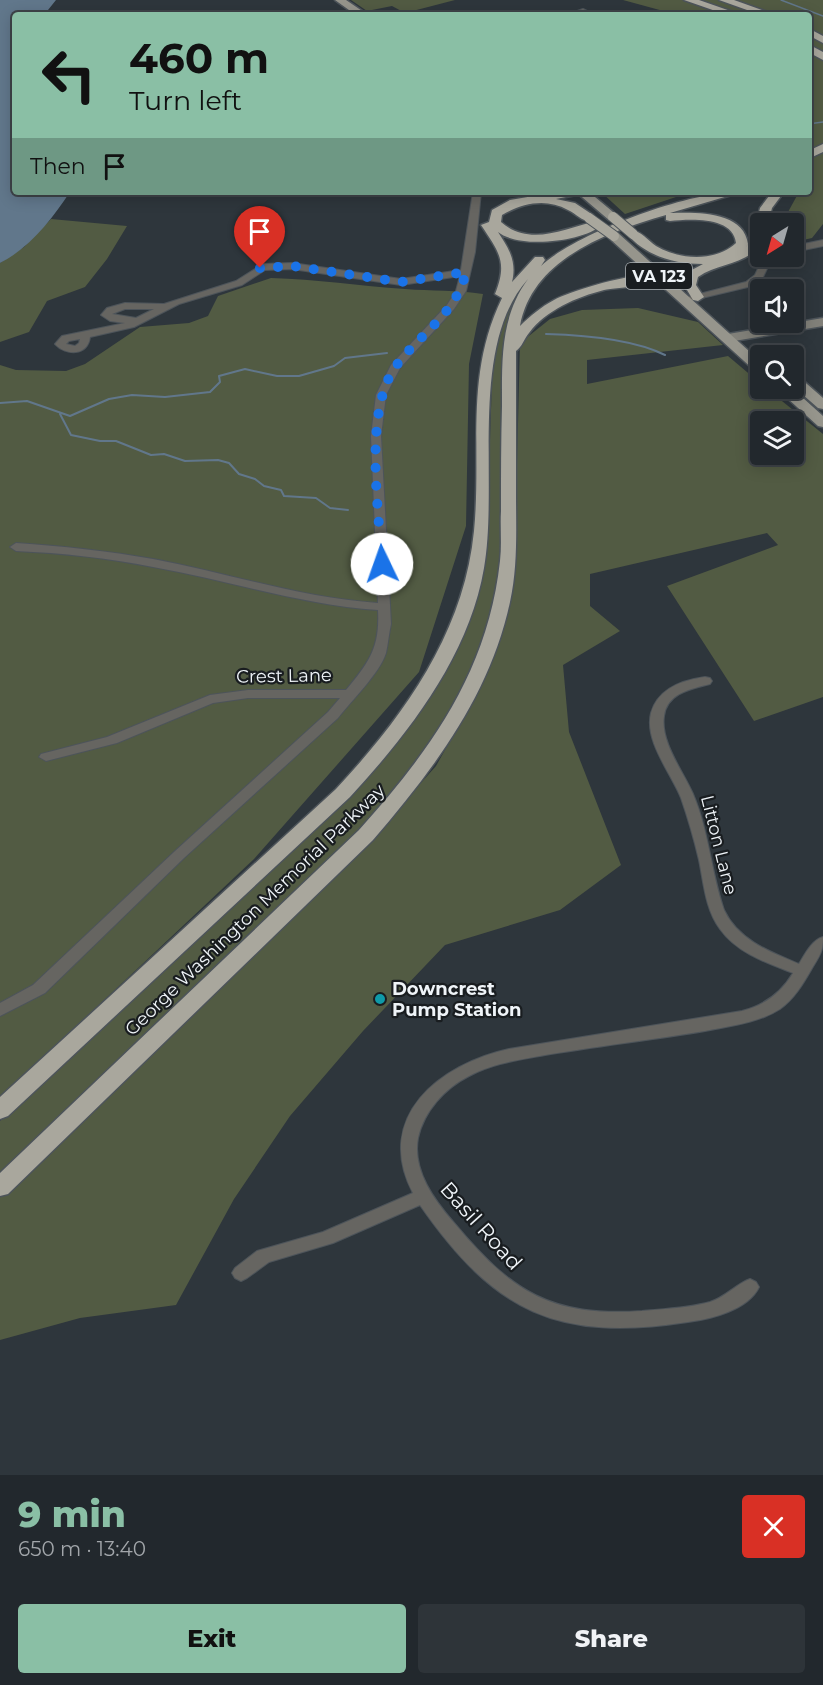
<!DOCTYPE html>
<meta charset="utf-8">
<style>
body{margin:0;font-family:Montserrat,sans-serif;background:#2e3439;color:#f1f3f6;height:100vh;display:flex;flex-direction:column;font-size:22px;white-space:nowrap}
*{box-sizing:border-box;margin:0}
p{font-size:20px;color:#a2a6aa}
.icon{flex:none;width:33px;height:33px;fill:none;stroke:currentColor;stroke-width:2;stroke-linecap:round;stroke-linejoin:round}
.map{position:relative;height:1475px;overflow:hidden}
.sheet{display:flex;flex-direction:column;background:#22282d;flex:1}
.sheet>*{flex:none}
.guide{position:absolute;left:12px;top:12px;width:800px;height:183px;border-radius:6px;box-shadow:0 3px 15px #0003,0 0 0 2px #3f4449;background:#8abfa5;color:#111;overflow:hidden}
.needle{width:39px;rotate:217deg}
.buttons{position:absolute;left:750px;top:213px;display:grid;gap:12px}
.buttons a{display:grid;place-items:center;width:54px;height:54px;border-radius:6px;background:#22282d;box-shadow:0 3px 15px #0003,0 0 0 2px #3f4449;font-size:30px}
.pin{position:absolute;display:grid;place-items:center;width:51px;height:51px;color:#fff;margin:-62px -26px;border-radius:50% 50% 50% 0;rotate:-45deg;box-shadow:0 0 6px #0007}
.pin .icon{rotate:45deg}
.me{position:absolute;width:66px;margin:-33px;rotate:357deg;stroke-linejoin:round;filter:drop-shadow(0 0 4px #0008)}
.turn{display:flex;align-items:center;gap:21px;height:126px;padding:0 18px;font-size:27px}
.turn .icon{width:78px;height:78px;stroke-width:2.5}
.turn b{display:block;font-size:42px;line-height:51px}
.then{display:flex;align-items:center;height:57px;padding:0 18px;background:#0003;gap:12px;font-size:22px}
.round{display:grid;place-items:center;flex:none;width:63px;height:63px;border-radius:6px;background:#2e3439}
.headline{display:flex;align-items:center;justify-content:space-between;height:102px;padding:0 18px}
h1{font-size:36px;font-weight:800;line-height:45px;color:#8abfa5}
.action{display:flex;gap:12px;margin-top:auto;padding:12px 18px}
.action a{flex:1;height:69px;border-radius:6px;background:#8abfa5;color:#111;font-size:24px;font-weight:800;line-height:69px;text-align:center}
.action a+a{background:#2e3439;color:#f1f3f6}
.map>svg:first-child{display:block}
.green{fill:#525b43;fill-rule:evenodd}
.water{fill:#61778b}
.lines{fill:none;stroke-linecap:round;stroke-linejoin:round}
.stream-far1{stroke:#61778b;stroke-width:1.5}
.stream{stroke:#61778b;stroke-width:2}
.street-casing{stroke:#4d545a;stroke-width:2}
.secondary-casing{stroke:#4d545a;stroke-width:3}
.primary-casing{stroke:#4d545a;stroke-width:3}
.highway-casing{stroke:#4d545a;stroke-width:3}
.street{fill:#666561;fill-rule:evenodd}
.secondary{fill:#818079;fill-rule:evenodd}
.primary{fill:#96958c;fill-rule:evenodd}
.highway{fill:#a9a79d;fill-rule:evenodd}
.highway-bridge-casing{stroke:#4d545a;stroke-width:12;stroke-linecap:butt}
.highway-bridge{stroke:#a9a79d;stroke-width:10}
.route{stroke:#1a73e8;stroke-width:10;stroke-dasharray:0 18}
.culture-dot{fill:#0f9aa8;stroke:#191d20;stroke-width:2}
.labels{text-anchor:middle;stroke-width:4.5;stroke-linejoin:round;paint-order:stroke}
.shield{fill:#191d20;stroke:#afb4b7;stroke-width:1.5}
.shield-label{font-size:16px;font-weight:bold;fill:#eff4f8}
.street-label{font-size:18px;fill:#eff4f8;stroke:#191d20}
.poi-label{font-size:18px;font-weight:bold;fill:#eff4f8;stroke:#191d20;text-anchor:start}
.near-street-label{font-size:21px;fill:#eff4f8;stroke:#191d20}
</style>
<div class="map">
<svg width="823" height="1475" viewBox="0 0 823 1475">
<rect width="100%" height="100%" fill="#2e363c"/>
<path class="green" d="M351 0H455L405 13 392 6 367 11Z
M623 0H823V224L812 238 794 242V224L782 223 799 192H808V15H678Z
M601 192H691L625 214Z
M51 219 127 226 107 259 85 287 47 301 29 332 0 342V263L24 247Z
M536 267 519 296 501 586 473 677 404 786 336 857 0 1178V1121L213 924 377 766 423 707 457 646 488 499 493 350 502 315Z
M271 278C316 279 360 286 405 289 431 291 457 290 483 294L469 364 466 526 419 672 254 859 0 1098V365L16 370 66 371 85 364 140 327 189 323 208 316 218 296Z
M638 308 698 322 723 345 587 360V384L728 356 760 383V388L767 389 823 434V697L754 721 667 586 778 545 767 533 590 574V606L620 631 563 665 569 732 621 865 560 910 445 945 363 1031 290 1116 234 1199 176 1305 80 1318 0 1340V1197L363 848 436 766 482 684 509 609 517 464 520 343 550 319 582 310ZM760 422H794V454H760Z"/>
<path class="water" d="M0 0H56L44 15H15V192H70C52 219 30 248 0 263Z"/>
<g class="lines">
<path class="stream-far1" d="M781 0 823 16
M808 124 823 122"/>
<path class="stream" d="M546 334C582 335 633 339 665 355
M0 403 27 401 70 416 109 399 132 395 165 397 210 392 220 382 219 376 245 369 277 376H299L334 366 345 358 387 353
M60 414 71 435 100 441H116L151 455 164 454 185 461 218 460 229 463 239 474 255 479 264 486 281 490 284 496 316 498 330 508 348 510"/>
<g class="street-casing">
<path id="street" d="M583 9 587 11 586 13 566 15Z
M473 192H481L475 252 466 291 454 309 400 368 386 395 381 436 391 624C389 633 388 644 386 653 380 673 351 701 338 718L184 858 45 993 0 1016V1003L33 985 174 852 328 712 340 698H248L213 703 117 743 46 761 39 757 41 754 107 737 210 695 248 690H346C369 662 380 648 378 610 302 605 228 580 153 567 108 558 62 553 16 551L10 547 16 543C62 546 108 551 153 559 228 573 301 598 378 603L371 436 376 395 391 365 447 305 456 291 460 276 401 285 292 269 265 270 242 285 179 304 134 327 90 337C88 356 66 356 55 344L62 336 125 323 110 321 101 315 107 308 125 303 164 304 236 281 263 264 292 263 401 279 461 270ZM125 309H154L136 318 112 314ZM80 339 79 343 75 346 66 344 69 341Z
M823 240V246L794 252V246Z
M764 256H773L762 279 752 286 685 302 680 299 746 282 755 275Z
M705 677 710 678 712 681 710 684C691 689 667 693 664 716 660 742 683 771 693 794 709 832 711 872 724 910 738 940 770 952 799 964 805 954 812 940 823 937 823 953 819 956 811 970 803 984 794 999 780 1009 758 1023 730 1026 705 1031 651 1040 598 1046 545 1055 519 1060 493 1063 469 1076 445 1088 424 1111 418 1138 412 1171 435 1201 455 1224 512 1292 551 1317 642 1311 664 1309 688 1308 710 1302 726 1297 736 1284 750 1279L756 1282 759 1287C748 1310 711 1319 688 1322 558 1342 495 1313 420 1205L333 1243 269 1262 247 1278 241 1281 235 1278 232 1273 235 1268 257 1251 323 1232 413 1193C373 1117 440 1064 509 1049L742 1011C765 1005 781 993 793 973 767 963 737 953 720 929 705 908 704 884 699 860 694 839 688 818 681 798 671 773 644 741 651 713 658 688 683 680 705 677Z"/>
</g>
<g class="secondary-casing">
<path id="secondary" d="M823 318V326L728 342 721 338 728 334Z"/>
</g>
<g class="primary-casing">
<path id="primary" d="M335 0H346L368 15H356Z
M576 192H589L619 217 617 220H609Z
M614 232 618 233 760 361V372L755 371 610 239V233Z
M794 376 799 377 823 398V409L818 408 794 387Z
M776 388H792L823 416V427L818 426Z"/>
</g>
<g class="highway-casing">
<path id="highway" d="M684 0H699L742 15H727Z
M719 0H734L776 15H761Z
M808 28 823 36V43L808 35Z
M808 44 823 52V60L808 52Z
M823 144V152L808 159V151Z
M557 192H583L581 194 556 199 575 203 593 215V221C583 223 577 214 568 210 546 198 523 203 502 215L501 222C529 247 564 229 596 221L602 225C583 242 519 249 498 232 509 249 517 261 512 282L535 257H543L545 260 541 266C576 233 688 192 737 192L735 194 670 213C696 212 744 211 748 244L746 247 756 233 760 232V246C744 265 718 263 698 277L696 285 704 297 698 301 693 300 684 285 688 272 703 264C674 264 646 256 627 234L629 231C640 229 647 240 656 246 679 260 716 262 736 243 733 216 690 219 670 221L666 220V215C607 232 532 259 520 326 530 316 541 307 554 300 574 290 653 264 671 281 667 285 617 287 604 290 577 297 546 310 529 333 524 339 522 347 516 351 516 398 516 446 516 493 516 529 518 566 510 602 490 695 434 769 373 840L8 1194 0 1196V1173L359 830C431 750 488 671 500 561 502 544 500 527 501 511 501 476 501 441 502 406 502 361 500 317 528 279 468 346 499 482 484 568 469 656 409 733 350 797L8 1116 0 1119V1097L336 789C404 716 464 633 474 531 482 448 464 377 502 298L495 294C508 262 499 252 481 225L489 222 492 210 510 200Z
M772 192H784L772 208 768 224H760V227H758L756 224 760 208Z"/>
</g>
<use href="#street" class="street"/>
<use href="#secondary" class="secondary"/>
<use href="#primary" class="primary"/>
<use href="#highway" class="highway"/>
<g class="highway-bridge-casing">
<path id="highway-bridge" d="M613 217 633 234
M589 218 614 236"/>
</g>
<use href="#highway-bridge" class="highway-bridge"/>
</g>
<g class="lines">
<path class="route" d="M260 268 292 266 401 282 466 272C455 316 421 332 396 366 363 411 379 510 382 564"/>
</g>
<circle class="culture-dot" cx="380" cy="999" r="6"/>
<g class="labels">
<rect class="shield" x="626" y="263" width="66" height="26" rx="4.5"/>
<g class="shield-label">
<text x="659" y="282">VA 123</text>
</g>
<g class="street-label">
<text transform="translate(284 676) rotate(-1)" y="6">Crest Lane</text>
<text transform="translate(719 845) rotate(76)" y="6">Litton Lane</text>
<text transform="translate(255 910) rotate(-44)" y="6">George Washington Memorial Parkway</text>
</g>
<g class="poi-label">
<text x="392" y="995">Downcrest<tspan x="392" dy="21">Pump Station</tspan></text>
</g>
<g class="near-street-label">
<text transform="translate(481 1226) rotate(48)" y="7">Basil Road</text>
</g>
</g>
</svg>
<div class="buttons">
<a><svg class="needle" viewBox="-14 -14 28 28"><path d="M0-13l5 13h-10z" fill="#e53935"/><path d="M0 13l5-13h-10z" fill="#a2a6aa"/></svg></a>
<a><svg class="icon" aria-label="sound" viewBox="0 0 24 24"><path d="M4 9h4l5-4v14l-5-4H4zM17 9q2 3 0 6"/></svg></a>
<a><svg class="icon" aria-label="search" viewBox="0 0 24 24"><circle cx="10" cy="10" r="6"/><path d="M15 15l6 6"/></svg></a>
<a><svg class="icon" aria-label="layers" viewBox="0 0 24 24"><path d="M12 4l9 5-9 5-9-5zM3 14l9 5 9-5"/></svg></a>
</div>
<div class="pin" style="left:260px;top:268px;background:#d93025"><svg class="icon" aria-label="arrive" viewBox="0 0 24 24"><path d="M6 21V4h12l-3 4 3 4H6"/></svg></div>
<svg class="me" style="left:382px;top:564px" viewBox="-20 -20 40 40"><circle r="19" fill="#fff"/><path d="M0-13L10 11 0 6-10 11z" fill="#1a73e8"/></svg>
<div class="guide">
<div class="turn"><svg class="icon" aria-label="left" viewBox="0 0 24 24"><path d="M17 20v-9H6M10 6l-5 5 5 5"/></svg><div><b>460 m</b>Turn left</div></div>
<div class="then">Then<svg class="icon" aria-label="arrive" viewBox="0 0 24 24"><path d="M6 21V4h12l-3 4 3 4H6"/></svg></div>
</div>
</div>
<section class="sheet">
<div class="headline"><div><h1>9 min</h1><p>650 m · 13:40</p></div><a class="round" style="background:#d93025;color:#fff"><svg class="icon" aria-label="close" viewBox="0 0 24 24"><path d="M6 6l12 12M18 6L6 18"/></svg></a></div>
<div class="action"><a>Exit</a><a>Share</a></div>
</section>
